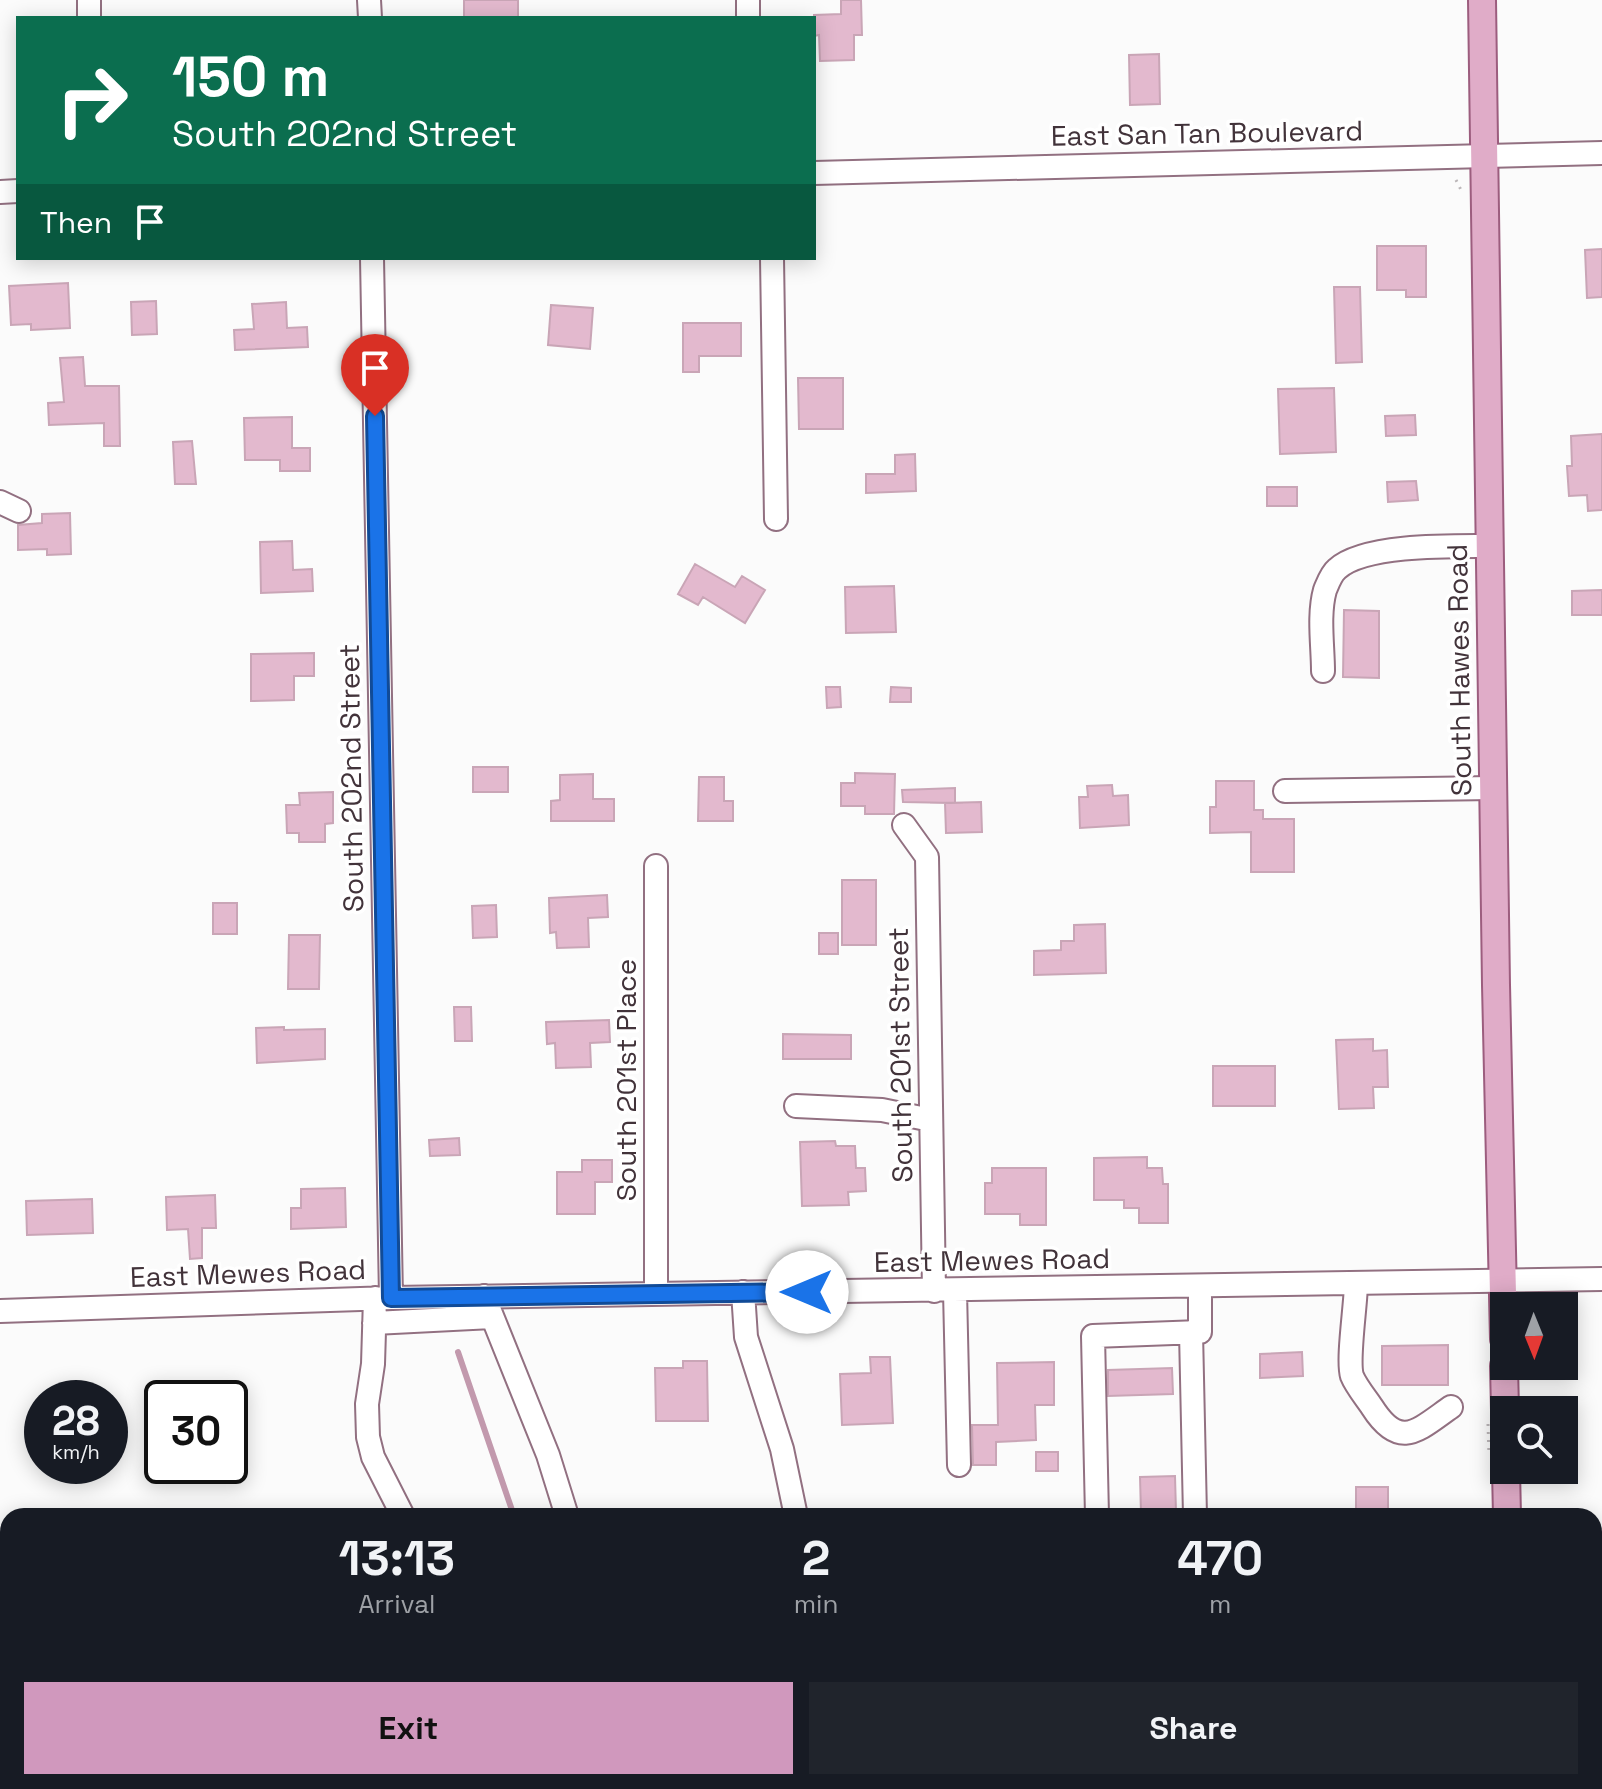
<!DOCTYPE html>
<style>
body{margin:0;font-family:"Space Grotesk",sans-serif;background:#20242c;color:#f1f3f6;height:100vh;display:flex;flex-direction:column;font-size:30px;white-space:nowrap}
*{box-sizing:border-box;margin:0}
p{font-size:26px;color:#9ea1a6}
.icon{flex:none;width:44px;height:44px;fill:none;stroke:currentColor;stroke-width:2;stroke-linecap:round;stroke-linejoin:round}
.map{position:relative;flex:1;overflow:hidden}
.drawer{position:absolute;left:0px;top:1508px;width:1602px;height:282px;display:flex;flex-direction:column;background:#171b24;border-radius:24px 24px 0 0;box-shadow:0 4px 20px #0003}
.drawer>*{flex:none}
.banner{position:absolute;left:16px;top:16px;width:800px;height:244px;border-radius:0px;box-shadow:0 4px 20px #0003;background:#0b6e4f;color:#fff;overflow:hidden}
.needle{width:52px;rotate:179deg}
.controls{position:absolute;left:1490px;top:1292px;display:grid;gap:16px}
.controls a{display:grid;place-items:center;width:88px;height:88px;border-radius:0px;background:#171b24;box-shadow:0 4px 20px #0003;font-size:40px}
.speed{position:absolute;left:24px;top:1380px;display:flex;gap:16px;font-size:40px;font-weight:700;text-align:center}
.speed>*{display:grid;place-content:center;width:104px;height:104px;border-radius:50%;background:#171b24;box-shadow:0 4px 20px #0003;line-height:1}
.speed small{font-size:20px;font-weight:400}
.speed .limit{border:4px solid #111;border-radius:12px;background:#fff;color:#111}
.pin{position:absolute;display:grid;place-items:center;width:68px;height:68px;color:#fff;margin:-82px -34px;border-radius:50% 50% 50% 0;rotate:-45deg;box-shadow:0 0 8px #0007}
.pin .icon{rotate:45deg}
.me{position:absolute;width:88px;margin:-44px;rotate:270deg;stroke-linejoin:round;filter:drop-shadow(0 0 6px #0008)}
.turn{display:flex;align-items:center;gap:28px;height:168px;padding:0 24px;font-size:36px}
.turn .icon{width:104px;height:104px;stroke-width:2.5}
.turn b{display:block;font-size:56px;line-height:68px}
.then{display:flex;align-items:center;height:76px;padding:0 24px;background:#0003;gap:16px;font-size:30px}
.eta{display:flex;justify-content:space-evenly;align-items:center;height:136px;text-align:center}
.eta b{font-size:48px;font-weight:700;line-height:56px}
.action{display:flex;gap:16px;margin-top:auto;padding:16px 24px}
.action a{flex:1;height:92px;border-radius:0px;background:#d098bd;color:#111;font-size:32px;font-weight:700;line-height:92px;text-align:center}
.action a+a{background:#20242c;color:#f1f3f6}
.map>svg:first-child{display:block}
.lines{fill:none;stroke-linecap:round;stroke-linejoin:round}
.stream{stroke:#c299ad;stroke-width:6}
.building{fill:#e3b9ce;stroke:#c9a5b6;stroke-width:2}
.minor-casing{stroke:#927081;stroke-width:26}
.major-casing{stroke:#9c5d7e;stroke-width:30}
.path{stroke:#bbb6b8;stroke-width:3;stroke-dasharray:2 6;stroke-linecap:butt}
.minor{stroke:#fff;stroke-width:22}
.major{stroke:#e0acc8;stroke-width:26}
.route-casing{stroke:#114b97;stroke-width:20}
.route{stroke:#1a73e8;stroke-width:14}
.labels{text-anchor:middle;stroke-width:7;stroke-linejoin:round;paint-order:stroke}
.street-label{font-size:28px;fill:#42333a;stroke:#fff}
</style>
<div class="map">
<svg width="1602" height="1789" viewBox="0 0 1602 1789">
<rect width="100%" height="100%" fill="#fbfbfb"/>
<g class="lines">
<path class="stream" d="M458 1352 514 1516
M492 1789 494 1782"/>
</g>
<path class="building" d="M464 0H518V18H464Z
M841 0H861L862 35H854V60L820 61 819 35 814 36V15L841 14Z
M1159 54 1160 104 1130 105 1129 55Z
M1377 246H1426V297H1406V290H1377Z
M1602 249V297L1587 298 1585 250Z
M68 283 70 328 31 330V324L11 325 9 286Z
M1334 287H1360L1362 362 1336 363Z
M156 301 157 334 132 335 131 302Z
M286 302 287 328 307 327 308 347 235 350 234 330 254 329 252 304Z
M551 305 593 308 590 349 548 345Z
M683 323H741V356H699V372H683Z
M83 357 85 386H119L120 446H104V423L49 425 48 403 64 402 60 358Z
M798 378H843V429H799Z
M1334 388 1336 452 1280 454 1278 389Z
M1415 415 1416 435 1386 436 1385 416Z
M292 417V448H310V471H280V460H245L244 418Z
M1602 434V510L1588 511 1587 495 1569 496 1567 466H1572L1571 436Z
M192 441 196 484H175L173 442Z
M915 454 916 491 866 493V474H895V455Z
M1416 481 1418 500 1388 502 1387 482Z
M1267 487H1297V506H1267Z
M70 513 71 554 47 555V549L18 550V525L42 523V514Z
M292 541 293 570 312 569 313 591 261 593 260 542Z
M695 564 735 587 742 576 765 590 745 623 703 597 698 605 678 594Z
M894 586 896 632 846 633 845 587Z
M1602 590V615H1572V591Z
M1344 610 1379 611V678L1343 677Z
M314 653V676H294V700L251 701V654Z
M826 687H840L841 707 827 708Z
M891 687 911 688V702H890Z
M473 767H508V792H473Z
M855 773 895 774 894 814H865V806H841V783H855Z
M593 774V799H614V821H551V801L560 800V775Z
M699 777H724V801H733V821H698Z
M1216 781H1254V810H1263V819H1294V872H1251V832L1210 833V807H1216Z
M1112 785 1113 796 1128 795 1129 825 1080 828 1079 797H1088L1087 786Z
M955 788V803L903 802 902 790Z
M333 792V823L325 824V842H299V833H287L286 805H300L299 793Z
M981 802 982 832 946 833 945 803Z
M842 880H876V945H842Z
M607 895 608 917 588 918 589 947 557 948 556 932 550 933 549 898Z
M213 903H237V934H213Z
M496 905 497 937 473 938 472 906Z
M1105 924 1106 973 1034 975V951L1061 950V941H1074V925Z
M819 933H838V954H819Z
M289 935H320L319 989H288Z
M454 1007H471L472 1041H455Z
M609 1020 610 1042 590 1043 591 1067 556 1068 555 1043 547 1044 546 1022Z
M284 1027V1030L325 1029V1059L257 1063 256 1028Z
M783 1034 851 1035V1059H783Z
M1373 1039V1051L1387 1050 1388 1087H1373L1374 1108 1339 1109 1336 1040Z
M1213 1066H1275V1106H1213Z
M459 1138 460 1155 430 1156 429 1140Z
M835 1141 836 1146H855L856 1168H865L866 1191 848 1192 849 1205 802 1206 800 1142Z
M1147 1157V1168H1162L1163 1184H1168V1223H1139V1208H1124V1200H1094V1158Z
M582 1160H612V1182H595V1214H557V1172H582Z
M992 1168H1046V1225H1020V1214H985V1183H992Z
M345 1188 346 1227 291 1229V1208H301V1189Z
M215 1195 216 1228H202V1258L190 1259 188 1229 167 1230 166 1197Z
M92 1199 93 1233 27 1235 26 1201Z
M1448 1345V1385H1382V1346Z
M1302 1352 1303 1376 1260 1378V1354Z
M870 1357H890L893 1423 842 1425 840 1374 871 1373Z
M683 1361H707L708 1421H656L655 1368H683Z
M1054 1362V1405H1035L1036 1440 996 1442V1465H973L972 1425H998L997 1363Z
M1172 1368 1173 1394 1108 1396V1370Z
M1036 1452H1058V1471H1036Z
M1175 1476 1176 1512 1141 1513 1140 1477Z
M1356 1487H1388V1516H1356Z"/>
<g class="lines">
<g class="minor-casing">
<path id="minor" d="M89 0V18
M369 0 370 18
M748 0V18
M814 173 1602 153
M0 192 18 191
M372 258 391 1298
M772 258 776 519
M0 502 19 511
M1323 671C1323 646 1318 615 1325 590 1328 583 1331 574 1337 569 1364 544 1453 546 1489 546
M1285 791 1493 788
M904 825 927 857 934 1291
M656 866V1293
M796 1106 882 1110 931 1120
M1356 1283C1356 1304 1347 1360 1352 1376 1356 1386 1366 1398 1372 1407 1400 1451 1418 1430 1451 1407
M955 1291 959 1465
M743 1292 746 1337 782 1449 796 1516
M484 1296 548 1455 567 1516
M375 1298 373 1364 367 1404 368 1437 373 1457 403 1516
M0 1311 391 1298 1602 1279
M374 1323 492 1317
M1191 1332 1195 1516
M1097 1516 1093 1336 1200 1332V1286
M1020 1782 1021 1789
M417 1789V1782
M545 1789 546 1782
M1130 1789 1134 1782"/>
</g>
<g class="major-casing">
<path id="major" d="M1482 0 1496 985 1504 1339
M1504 1366 1505 1410
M1506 1470 1507 1516
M1510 1782 1511 1789"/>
</g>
<path class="path" d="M1456 180 1461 190
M1488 1424 1489 1456"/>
<use href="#minor" class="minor"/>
<use href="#major" class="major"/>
</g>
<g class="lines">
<g class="route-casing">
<path id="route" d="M375 416 391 1298 807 1292"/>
</g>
<use href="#route" class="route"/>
</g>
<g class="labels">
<g class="street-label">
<text transform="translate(1207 133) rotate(-1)" y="10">East San Tan Boulevard</text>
<text transform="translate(1459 670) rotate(-91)" y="10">South Hawes Road</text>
<text transform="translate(351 778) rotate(-91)" y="10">South 202nd Street</text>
<text transform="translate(900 1055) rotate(-91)" y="10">South 201st Street</text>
<text transform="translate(626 1080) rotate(-90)" y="10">South 201st Place</text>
<text transform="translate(992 1260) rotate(-1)" y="10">East Mewes Road</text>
<text transform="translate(248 1273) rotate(-2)" y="10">East Mewes Road</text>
</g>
</g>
</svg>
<div class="controls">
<a><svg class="needle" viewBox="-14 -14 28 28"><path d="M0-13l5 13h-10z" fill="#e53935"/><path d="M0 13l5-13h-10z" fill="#9ea1a6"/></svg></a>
<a><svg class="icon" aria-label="search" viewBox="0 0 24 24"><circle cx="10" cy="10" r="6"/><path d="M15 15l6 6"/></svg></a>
</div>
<div class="speed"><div>28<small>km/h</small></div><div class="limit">30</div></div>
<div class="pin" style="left:375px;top:416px;background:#d93025"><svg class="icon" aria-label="arrive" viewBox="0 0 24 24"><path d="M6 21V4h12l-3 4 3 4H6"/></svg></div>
<svg class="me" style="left:807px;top:1292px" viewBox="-20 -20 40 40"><circle r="19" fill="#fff"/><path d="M0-13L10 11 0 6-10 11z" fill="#1a73e8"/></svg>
<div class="banner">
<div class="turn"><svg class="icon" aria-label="right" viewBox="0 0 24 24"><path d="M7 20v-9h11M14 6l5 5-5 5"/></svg><div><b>150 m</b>South 202nd Street</div></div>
<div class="then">Then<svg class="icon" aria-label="arrive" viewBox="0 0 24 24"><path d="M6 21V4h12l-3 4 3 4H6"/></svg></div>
</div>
<section class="drawer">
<div class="eta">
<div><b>13:13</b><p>Arrival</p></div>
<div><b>2</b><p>min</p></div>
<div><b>470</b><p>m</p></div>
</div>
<div class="action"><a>Exit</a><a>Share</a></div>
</section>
</div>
